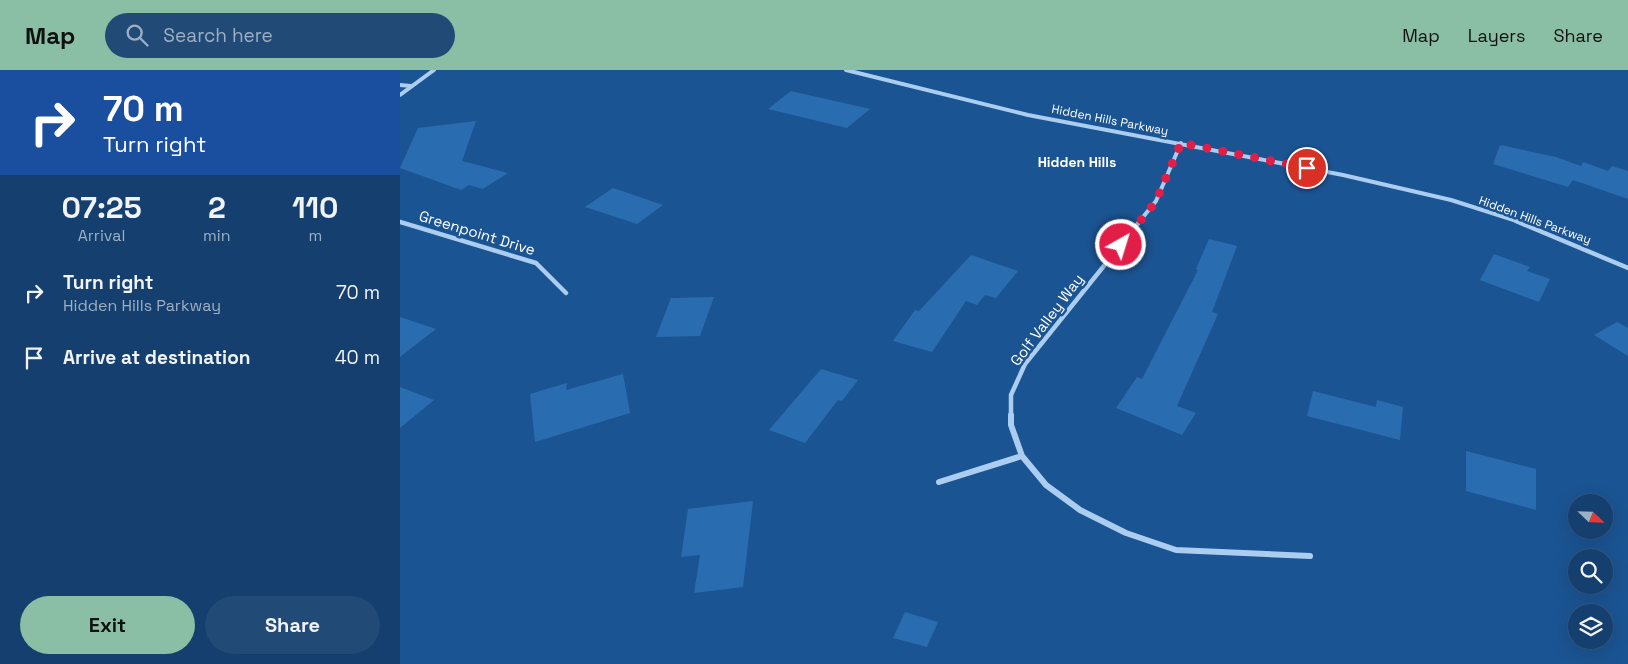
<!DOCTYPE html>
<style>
body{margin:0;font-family:"Space Grotesk",sans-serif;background:#214a76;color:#f1f3f6;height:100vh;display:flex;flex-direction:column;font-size:19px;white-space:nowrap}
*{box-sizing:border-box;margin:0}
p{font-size:16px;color:#9dafc2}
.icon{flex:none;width:28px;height:28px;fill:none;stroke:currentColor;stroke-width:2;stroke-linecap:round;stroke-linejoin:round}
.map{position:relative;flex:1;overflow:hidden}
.drawer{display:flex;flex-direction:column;background:#143f6e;width:400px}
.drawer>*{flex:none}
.guide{background:#1a4fa0;color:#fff;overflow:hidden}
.needle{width:32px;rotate:113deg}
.buttons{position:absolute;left:1168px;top:424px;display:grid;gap:10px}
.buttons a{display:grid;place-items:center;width:45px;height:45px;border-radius:50%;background:#143f6e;box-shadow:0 5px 20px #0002,0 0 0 1px #335881;font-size:25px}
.pin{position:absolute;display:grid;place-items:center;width:42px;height:42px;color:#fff;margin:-21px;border:2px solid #fff;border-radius:50%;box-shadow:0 1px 5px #0007}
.me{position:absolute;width:55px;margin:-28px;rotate:39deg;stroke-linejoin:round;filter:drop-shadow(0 0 4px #0008)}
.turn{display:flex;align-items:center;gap:18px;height:105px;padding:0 20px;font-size:22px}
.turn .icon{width:65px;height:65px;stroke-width:2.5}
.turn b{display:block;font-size:35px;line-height:42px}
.eta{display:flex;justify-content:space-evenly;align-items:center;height:85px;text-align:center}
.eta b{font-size:30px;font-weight:600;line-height:35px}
.button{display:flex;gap:10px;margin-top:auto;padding:10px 20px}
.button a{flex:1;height:58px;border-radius:30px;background:#8abfa5;color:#111;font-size:20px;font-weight:600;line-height:58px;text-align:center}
.button a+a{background:#214a76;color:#f1f3f6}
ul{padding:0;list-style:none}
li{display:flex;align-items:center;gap:15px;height:65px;padding:0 20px}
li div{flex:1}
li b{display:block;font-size:19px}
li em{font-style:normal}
header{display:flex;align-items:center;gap:30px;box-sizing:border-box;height:70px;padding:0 25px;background:#8abfa5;color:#111}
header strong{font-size:24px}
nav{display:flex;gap:28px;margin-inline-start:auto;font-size:18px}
.search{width:350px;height:45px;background:#214a76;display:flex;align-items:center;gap:12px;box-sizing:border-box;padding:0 18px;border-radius:28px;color:#9dafc2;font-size:19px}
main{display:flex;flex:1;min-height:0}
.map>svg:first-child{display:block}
.building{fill:#2a6cb0}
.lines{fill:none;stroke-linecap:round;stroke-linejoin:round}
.street-far2{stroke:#abcdef;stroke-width:4}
.street-far1{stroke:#abcdef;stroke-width:4.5}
.street{stroke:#abcdef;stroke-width:6}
.route{stroke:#e11d48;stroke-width:9;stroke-dasharray:0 16.2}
.labels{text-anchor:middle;stroke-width:5;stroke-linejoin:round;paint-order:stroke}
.far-street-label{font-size:12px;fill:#fff;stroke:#1b5492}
.far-neighbourhood-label{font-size:14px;font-weight:bold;fill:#fff;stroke:#1b5492}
.street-label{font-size:15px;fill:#fff;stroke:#1b5492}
</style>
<header>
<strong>Map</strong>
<div class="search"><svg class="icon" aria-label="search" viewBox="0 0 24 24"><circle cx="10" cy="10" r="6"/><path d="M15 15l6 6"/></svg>Search here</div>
<nav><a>Map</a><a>Layers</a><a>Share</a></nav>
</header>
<main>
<section class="drawer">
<div class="guide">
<div class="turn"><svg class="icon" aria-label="right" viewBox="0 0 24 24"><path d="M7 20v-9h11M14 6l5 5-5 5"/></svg><div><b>70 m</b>Turn right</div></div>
</div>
<div class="eta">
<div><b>07:25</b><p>Arrival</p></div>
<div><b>2</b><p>min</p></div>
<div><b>110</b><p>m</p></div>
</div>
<ul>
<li><svg class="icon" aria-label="right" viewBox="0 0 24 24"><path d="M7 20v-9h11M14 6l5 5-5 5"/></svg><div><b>Turn right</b><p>Hidden Hills Parkway</p></div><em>70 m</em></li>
<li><svg class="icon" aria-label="arrive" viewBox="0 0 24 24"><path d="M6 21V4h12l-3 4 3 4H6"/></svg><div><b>Arrive at destination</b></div><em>40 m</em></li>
</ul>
<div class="button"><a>Exit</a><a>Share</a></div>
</section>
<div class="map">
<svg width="1228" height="594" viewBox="0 0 1228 594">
<rect width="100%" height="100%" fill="#1b5492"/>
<path class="building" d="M391 21 470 39 447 58 368 39Z
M76 51 62 91 108 103 83 119 69 115 61 120 0 98 18 58Z
M1100 75 1156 87 1181 96 1183 92 1208 101 1212 96 1228 101V129L1173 110 1168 117 1093 94Z
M213 118 263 135 237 154 185 137Z
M809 169 837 176 812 242 818 244 777 336 796 343 782 365 716 338 737 307 742 309 798 200 796 199Z
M1094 184 1130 197 1127 201 1150 209 1139 232 1080 210Z
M571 185 618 201 596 228 585 225 577 235 566 231 532 282 493 271 515 240 519 241Z
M314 227 300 266 256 267 271 228Z
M0 247 36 259 0 287Z
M1217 252 1228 258V286L1194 265Z
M421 299 458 310 442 331 438 330 405 373 369 360Z
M223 304 230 343 135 372 130 324 167 313 166 320Z
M0 317 34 330 0 358Z
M913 321 976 337 977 330 1003 337 1000 370 907 346Z
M1066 381 1136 399V440L1066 421Z
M353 431 343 517 294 523 300 485 281 487 288 439Z
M505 542 538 552 527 577 493 568Z"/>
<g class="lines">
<path class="street-far2" d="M446 0 628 45 943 105 1051 130 1120 152
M0 15 11 16
M0 25 34 0
M739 152 756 131 781 73"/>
<path class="street-far1" d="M1116 151 1228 198
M0 152 136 193 166 223
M611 346V325L625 294 740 151"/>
<path class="street" d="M611 345V355L622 386 646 415 680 440 726 463 776 480 910 486
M539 412 622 386"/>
</g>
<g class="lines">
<path class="route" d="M721 175 756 131 781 73 907 98"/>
</g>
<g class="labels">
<g class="far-street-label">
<text transform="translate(710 50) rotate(11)" y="4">Hidden Hills Parkway</text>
<text transform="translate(1135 150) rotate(20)" y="4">Hidden Hills Parkway</text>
</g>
<g class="far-neighbourhood-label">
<text x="677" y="97">Hidden Hills</text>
</g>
<g class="street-label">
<text transform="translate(77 163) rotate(17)" y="5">Greenpoint Drive</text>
<text transform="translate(647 250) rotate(-53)" y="5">Golf Valley Way</text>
</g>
</g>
</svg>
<div class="buttons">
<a><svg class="needle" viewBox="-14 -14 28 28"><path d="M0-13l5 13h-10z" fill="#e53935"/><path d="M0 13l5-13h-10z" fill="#9dafc2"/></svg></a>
<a><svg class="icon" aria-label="search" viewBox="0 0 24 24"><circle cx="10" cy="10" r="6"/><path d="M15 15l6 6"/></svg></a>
<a><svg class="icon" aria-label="layers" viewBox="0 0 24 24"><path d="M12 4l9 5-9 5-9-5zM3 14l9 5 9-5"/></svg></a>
</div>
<div class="pin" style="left:907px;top:98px;background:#d93025"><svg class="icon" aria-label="arrive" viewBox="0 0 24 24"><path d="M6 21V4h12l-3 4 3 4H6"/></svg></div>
<svg class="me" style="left:721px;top:175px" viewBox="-20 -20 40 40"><circle r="17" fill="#e11d48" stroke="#fff" stroke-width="3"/><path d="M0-11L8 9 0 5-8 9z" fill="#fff"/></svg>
</div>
</main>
